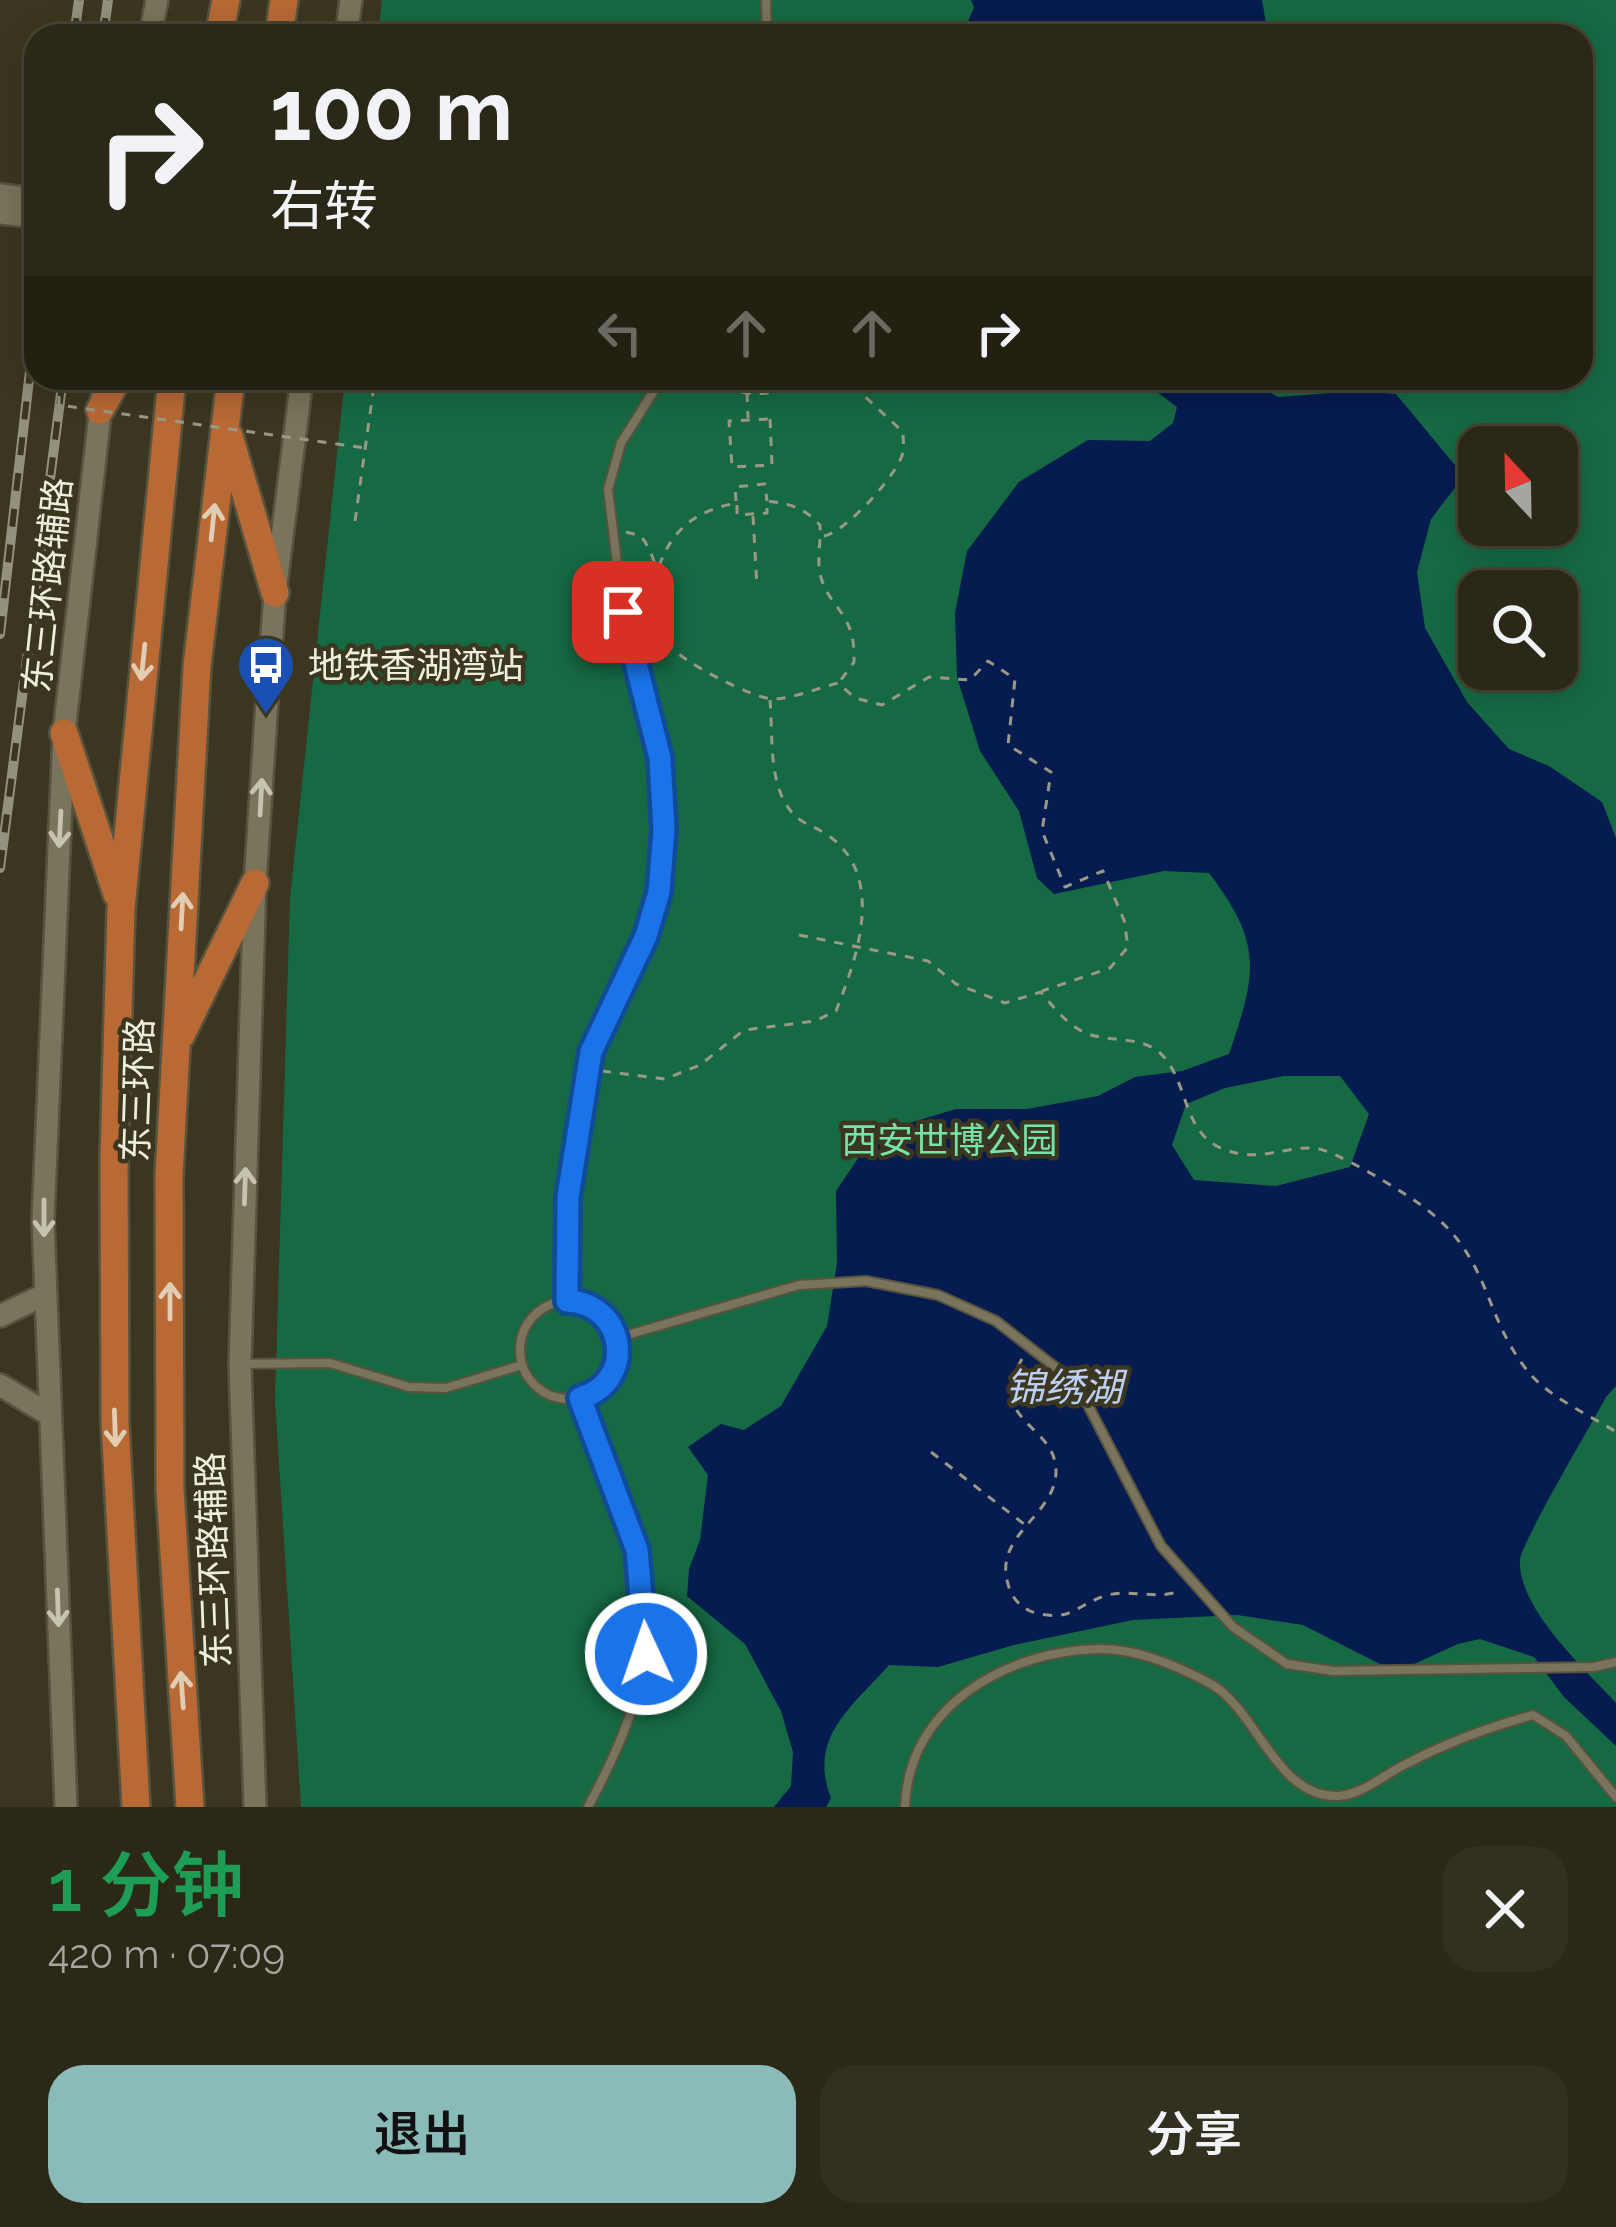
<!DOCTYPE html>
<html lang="zh">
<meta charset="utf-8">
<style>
body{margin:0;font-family:Raleway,"Noto Sans SC",sans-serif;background:#343020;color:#f1f3f6;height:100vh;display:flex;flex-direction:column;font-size:45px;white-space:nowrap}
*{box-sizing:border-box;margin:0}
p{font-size:39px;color:#a6a6a1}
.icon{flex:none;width:66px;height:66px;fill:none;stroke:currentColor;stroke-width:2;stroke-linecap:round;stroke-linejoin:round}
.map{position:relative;height:1807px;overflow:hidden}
.sheet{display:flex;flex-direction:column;background:#2c2817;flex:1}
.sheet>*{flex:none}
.banner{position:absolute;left:24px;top:24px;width:1569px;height:366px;border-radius:36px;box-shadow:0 6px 30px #0003,0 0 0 3px #484436;background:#2c2817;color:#f1f3f6;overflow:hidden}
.needle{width:78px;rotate:338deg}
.tools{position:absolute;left:1458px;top:426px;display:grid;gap:24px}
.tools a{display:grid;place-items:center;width:120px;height:120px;border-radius:24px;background:#2c2817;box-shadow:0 6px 30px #0003,0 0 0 3px #484436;font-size:60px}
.pin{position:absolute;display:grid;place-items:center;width:102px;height:102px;color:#fff;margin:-51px;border-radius:24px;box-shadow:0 6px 18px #0006}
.me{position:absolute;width:132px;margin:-66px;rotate:357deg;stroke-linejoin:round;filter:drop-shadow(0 0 9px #0008)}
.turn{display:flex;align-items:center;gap:42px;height:252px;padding:0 48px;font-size:54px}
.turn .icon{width:156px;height:156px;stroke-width:2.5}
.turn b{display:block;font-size:84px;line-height:102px}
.lanes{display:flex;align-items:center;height:114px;padding:0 48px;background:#0003;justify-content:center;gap:60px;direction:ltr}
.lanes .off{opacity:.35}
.round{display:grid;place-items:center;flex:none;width:126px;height:126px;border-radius:36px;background:#343020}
.head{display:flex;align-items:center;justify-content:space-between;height:204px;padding:0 48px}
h1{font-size:72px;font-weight:600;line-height:90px;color:#1e9e55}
.primary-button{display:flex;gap:24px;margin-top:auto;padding:24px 48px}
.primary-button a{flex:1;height:138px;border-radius:36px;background:#8bbbb9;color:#111;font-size:48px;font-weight:600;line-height:138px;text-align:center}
.primary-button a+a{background:#343020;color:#f1f3f6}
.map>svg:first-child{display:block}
.green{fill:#166a43;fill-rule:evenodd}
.water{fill:#061b50;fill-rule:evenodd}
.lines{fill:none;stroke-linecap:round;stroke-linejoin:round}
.service-casing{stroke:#57533f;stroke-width:12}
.tertiary-casing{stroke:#57533f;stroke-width:26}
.secondary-casing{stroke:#57533f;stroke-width:26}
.trunk-casing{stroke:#57533f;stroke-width:32}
.path{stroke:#9b9886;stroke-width:3;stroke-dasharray:9 9;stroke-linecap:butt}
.service{stroke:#79745b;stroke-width:8}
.tertiary{stroke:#79745b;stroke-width:21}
.secondary{stroke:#79745b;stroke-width:21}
.trunk{stroke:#b86934;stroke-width:27}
.rail-casing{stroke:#93907d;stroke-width:10}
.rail{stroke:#3a361f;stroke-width:6;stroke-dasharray:18;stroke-linecap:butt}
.path-bridge{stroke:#9b9886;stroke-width:3;stroke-dasharray:9 9;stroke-linecap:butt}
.oneway{stroke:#e1ccb4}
.oneway2{stroke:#c6c3b0}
.route-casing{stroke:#114b97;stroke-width:30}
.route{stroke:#1a73e8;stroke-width:21}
.labels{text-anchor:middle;stroke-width:9;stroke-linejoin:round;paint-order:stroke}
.street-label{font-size:36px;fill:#efedde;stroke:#3a361f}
.poi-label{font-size:36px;fill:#efedde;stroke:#3a361f;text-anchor:start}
.park-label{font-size:36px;fill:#78e3a8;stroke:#3a361f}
.water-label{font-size:39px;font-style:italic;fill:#bdcff2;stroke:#3a361f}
</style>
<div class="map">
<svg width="1616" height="1807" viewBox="0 0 1616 1807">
<rect width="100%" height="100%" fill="#3a361f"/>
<path class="green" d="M382 0H1616V1807H301L275 1400 290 898 345 378H1581V36H378ZM1479 447H1557V525H1479ZM1479 591H1557V669H1479Z"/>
<path class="water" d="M971 0H1262L1267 29 1264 36H977L967 24 974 7Z
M1132 378H1248L1278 397 1357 391 1396 394 1464 476 1431 519 1417 572 1425 628 1467 702 1509 749 1549 766 1602 802 1616 838V1386L1606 1397C1593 1422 1521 1543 1520 1560 1517 1608 1586 1670 1616 1703V1746L1564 1697 1534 1657 1480 1639 1458 1644 1412 1665H1382L1303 1625 1237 1615 1133 1620 1014 1645 938 1667 889 1665C853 1706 807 1737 831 1798L826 1807H774L791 1786 793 1752 781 1711 745 1644 687 1596 689 1569 700 1540 708 1475 688 1447 721 1424 744 1430 781 1406 827 1326 837 1263 836 1191 865 1148 896 1127 956 1109H1027L1098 1096 1135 1077 1182 1071 1229 1054C1257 972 1263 944 1209 873L1164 871 1054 894 1037 878 1019 811 980 751 957 677 955 613 967 551 1019 482 1088 440 1150 441 1173 423 1177 407 1141 380ZM1284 1076H1340L1369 1114 1350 1167 1276 1186 1194 1180 1172 1145 1186 1104 1225 1088Z"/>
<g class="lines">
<g class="service-casing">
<path id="service" d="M766 0 767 36
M520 1350a49 49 0 1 1 98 0a49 49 0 1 1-98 0Z
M567 1301 568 1197 591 1051 646 936 659 892 664 830 660 758 623 612 608 489 621 443 662 378
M617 1338 799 1285 866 1281 938 1295 996 1321 1077 1384 1161 1546 1233 1627 1287 1664 1333 1671 1594 1667 1616 1662
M241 1364 330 1363 409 1387 446 1388 522 1365
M580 1398C611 1476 658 1572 644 1659 636 1712 613 1760 588 1807
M905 1807C908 1706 1007 1651 1098 1649 1136 1648 1178 1666 1211 1684 1257 1710 1276 1798 1338 1796 1362 1795 1384 1775 1404 1765 1444 1744 1489 1727 1533 1715L1566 1736 1616 1797"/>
</g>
<g class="tertiary-casing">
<path id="tertiary" d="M0 195 36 199
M0 213 36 217"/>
</g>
<g class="secondary-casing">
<path id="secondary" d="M150 36 157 0
M346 36 351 0
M0 1316 46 1294
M0 1385 50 1415
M66 1807 43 1220 64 733 102 396
M255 1807 240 1364 255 883 266 716 275 593 302 378"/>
</g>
<g class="trunk-casing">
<path id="trunk" d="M219 36 226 0
M279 36 284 0
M100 410 118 378
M229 436 275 593
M64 733 117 894
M181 1035 255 883
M136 1807 115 1422 114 1158 121 909 172 378
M190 1807 170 1489 169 1176 197 666 231 378"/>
</g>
<path class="path" d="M709 378C744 403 779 394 815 378
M747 393 748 418
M770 419 772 465 732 467 729 421Z
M736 501 735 487 765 484 767 501
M753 516 757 588
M355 521 375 378
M626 532 641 536C671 577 648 608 668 643 677 660 756 700 774 699 795 698 818 688 838 683L855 698 882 705 929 677 970 680 988 661 1015 679 1008 745 1051 772 1042 831 1065 887 1103 871 1124 920 1128 947 1110 968 1042 991
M824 536C845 533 900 472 903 452 904 445 903 438 903 432L845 378
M659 566C673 528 697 510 737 503V515L767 513V501C791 504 803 507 820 525 821 541 817 559 820 574 829 610 856 611 854 662L840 681
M799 935 928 961 956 984 1005 1003 1041 992C1054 1008 1068 1026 1088 1034 1111 1042 1139 1036 1159 1052 1189 1078 1181 1133 1223 1149 1260 1163 1279 1147 1313 1148 1333 1148 1407 1194 1425 1208 1491 1258 1482 1312 1526 1369 1546 1396 1588 1414 1616 1432
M602 1071 665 1079 700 1065 744 1030 815 1021 836 1011C857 958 886 877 829 836 816 826 801 825 790 810 768 782 773 734 770 700
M1022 1359C985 1422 1056 1424 1056 1471 1056 1516 993 1534 1008 1584 1011 1596 1018 1605 1030 1611 1039 1615 1056 1617 1066 1614 1080 1609 1092 1599 1108 1595 1132 1589 1157 1600 1180 1591
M931 1452 1024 1524"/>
<use href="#service" class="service"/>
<use href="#tertiary" class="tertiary"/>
<use href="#secondary" class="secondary"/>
<use href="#trunk" class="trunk"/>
<g class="rail-casing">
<path id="rail" d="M74 36 79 0
M103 36 108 0
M0 634 36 318
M0 868 63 378"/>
</g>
<use href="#rail" class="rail"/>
<path class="path-bridge" d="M59 378V405L365 448"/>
</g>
<defs><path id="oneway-shaft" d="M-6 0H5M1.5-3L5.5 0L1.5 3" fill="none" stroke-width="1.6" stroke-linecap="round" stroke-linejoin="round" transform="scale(3)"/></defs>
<g class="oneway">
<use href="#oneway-shaft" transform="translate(213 522) rotate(-84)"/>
<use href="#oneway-shaft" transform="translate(143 662) rotate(96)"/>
<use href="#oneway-shaft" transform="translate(182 911) rotate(-87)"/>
<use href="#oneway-shaft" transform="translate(170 1301) rotate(-90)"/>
<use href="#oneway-shaft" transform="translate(115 1428) rotate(88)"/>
<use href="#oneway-shaft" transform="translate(182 1690) rotate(-94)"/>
</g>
<g class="oneway2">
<use href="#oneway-shaft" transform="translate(261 797) rotate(-87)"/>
<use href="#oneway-shaft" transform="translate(60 829) rotate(93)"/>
<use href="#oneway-shaft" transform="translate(245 1186) rotate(-88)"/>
<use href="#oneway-shaft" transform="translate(44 1218) rotate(90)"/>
<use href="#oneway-shaft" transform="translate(58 1608) rotate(88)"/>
</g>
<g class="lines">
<g class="route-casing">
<path id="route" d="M623 612 660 758 664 830 659 892 646 936 591 1052 568 1197 567 1301C626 1303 637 1382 580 1398L637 1550 646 1654"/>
</g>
<use href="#route" class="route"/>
</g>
<defs>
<g id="bus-pin" transform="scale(3)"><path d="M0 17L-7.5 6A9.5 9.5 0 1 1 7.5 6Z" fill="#1a4fb4" stroke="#3a361f"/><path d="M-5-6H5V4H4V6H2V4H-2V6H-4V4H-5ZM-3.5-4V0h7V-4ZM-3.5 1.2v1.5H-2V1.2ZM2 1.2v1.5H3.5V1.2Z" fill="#fff"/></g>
</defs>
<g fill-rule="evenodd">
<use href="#bus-pin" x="266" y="665"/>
</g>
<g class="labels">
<g class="street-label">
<text transform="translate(47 585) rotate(-84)" y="13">东三环路辅路</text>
<text transform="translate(137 1090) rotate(-88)" y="13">东三环路</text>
<text transform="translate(213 1560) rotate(-92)" y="13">东三环路辅路</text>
</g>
<g class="poi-label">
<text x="308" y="678">地铁香湖湾站</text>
</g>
<g class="park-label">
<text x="949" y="1153">西安世博公园</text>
</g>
<g class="water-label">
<text x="1064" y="1401">锦绣湖</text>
</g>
</g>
</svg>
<div class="tools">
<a><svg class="needle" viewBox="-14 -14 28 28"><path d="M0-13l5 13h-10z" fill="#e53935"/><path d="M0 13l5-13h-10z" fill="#a6a6a1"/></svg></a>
<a><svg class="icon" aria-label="search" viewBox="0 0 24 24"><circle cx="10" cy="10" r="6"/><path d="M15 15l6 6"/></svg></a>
</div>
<div class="pin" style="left:623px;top:612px;background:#d93025"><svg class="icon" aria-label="arrive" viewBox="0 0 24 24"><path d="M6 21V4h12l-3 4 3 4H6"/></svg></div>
<svg class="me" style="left:646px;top:1654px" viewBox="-20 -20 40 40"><circle r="17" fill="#1a73e8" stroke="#fff" stroke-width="3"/><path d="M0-11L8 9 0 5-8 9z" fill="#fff"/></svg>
<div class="banner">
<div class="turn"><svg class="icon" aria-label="right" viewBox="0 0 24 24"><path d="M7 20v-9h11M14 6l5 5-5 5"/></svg><div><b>100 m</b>右转</div></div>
<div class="lanes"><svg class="icon off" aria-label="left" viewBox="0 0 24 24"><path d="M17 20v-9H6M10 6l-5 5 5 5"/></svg><svg class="icon off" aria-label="ahead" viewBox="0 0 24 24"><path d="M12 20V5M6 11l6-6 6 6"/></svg><svg class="icon off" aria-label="ahead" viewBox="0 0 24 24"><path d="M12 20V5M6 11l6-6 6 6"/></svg><svg class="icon" aria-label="right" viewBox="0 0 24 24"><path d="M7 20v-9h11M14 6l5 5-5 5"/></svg></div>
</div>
</div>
<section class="sheet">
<div class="head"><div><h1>1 分钟</h1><p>420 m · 07:09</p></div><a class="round"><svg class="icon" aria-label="close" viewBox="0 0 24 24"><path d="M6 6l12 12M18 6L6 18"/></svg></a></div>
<div class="primary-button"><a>退出</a><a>分享</a></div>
</section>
